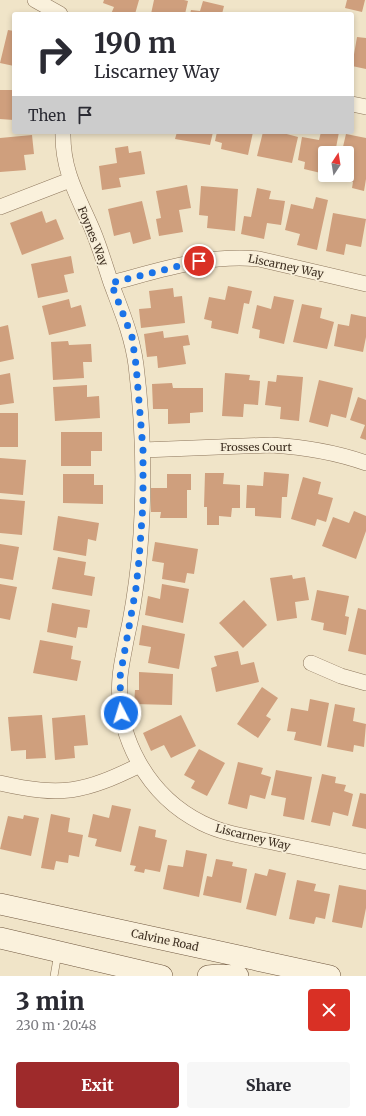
<!DOCTYPE html>
<meta charset="utf-8">
<style>
body{margin:0;font-family:Merriweather,serif;background:#f7f7f7;color:#2b2b33;height:100vh;display:flex;flex-direction:column;font-size:15px;white-space:nowrap}
*{box-sizing:border-box;margin:0}
p{font-size:13px;color:#7c7c81}
.icon{flex:none;width:22px;height:22px;fill:none;stroke:currentColor;stroke-width:2;stroke-linecap:round;stroke-linejoin:round}
.map{position:relative;height:976px;overflow:hidden}
.panel{display:flex;flex-direction:column;background:#fff;flex:1}
.panel>*{flex:none}
.hud{position:absolute;left:12px;top:12px;width:342px;height:122px;border-radius:4px;box-shadow:0 2px 6px #0003;background:#fff;color:#2b2b33;overflow:hidden}
.needle{width:26px;rotate:12deg}
.controls{position:absolute;left:318px;top:146px;display:grid;gap:8px}
.controls a{display:grid;place-items:center;width:36px;height:36px;border-radius:4px;background:#fff;box-shadow:0 2px 6px #0003;font-size:20px}
.pin{position:absolute;display:grid;place-items:center;width:34px;height:34px;color:#fff;margin:-17px;border:2px solid #fff;border-radius:50%;box-shadow:0 1px 4px #0007}
.me{position:absolute;width:44px;margin:-22px;rotate:355deg;stroke-linejoin:round;filter:drop-shadow(0 0 3px #0008)}
.turn{display:flex;align-items:center;gap:14px;height:84px;padding:0 16px;font-size:18px}
.turn .icon{width:52px;height:52px;stroke-width:2.5}
.turn b{display:block;font-size:28px;line-height:34px}
.then{display:flex;align-items:center;height:38px;padding:0 16px;background:#0003;gap:8px;font-size:15px}
.round{display:grid;place-items:center;flex:none;width:42px;height:42px;border-radius:4px;background:#f7f7f7}
.summary{display:flex;align-items:center;justify-content:space-between;height:68px;padding:0 16px}
h1{font-size:24px;font-weight:800;line-height:30px}
.primary-button{display:flex;gap:8px;margin-top:auto;padding:8px 16px}
.primary-button a{flex:1;height:46px;border-radius:4px;background:#9e2a2b;color:#fff;font-size:16px;font-weight:800;line-height:46px;text-align:center}
.primary-button a+a{background:#f7f7f7;color:#2b2b33}
.map>svg:first-child{display:block}
.building{fill:#cf9f7d}
.lines{fill:none;stroke-linecap:round;stroke-linejoin:round}
.service-casing{stroke:#8d765c;stroke-width:8}
.minor-casing{stroke:#8d765c;stroke-width:16}
.secondary-casing{stroke:#6f573f;stroke-width:22}
.service{stroke:#faf1dc;stroke-width:7}
.minor{stroke:#faf1dc;stroke-width:15}
.secondary{stroke:#faf1dc;stroke-width:21}
.route{stroke:#1a73e8;stroke-width:7;stroke-dasharray:0 12.6}
.labels{text-anchor:middle;stroke-width:3.5;stroke-linejoin:round;paint-order:stroke}
.street-label{font-size:11px;fill:#3d2e20;stroke:#f7eed8}
</style>
<div class="map">
<svg width="366" height="976" viewBox="0 0 366 976">
<rect width="100%" height="100%" fill="#f0e4c8"/>
<path class="building" d="M104 0H139L135 14H111L114 7 103 3Z
M154 0H184L188 1 185 14H151Z
M347 0H365L362 12 345 8Z
M203 1 224 6 222 14H190L191 10 200 11Z
M8 30 14 31V66L0 63Z
M357 37 366 38V69L352 66Z
M0 90H14V120L0 119Z
M177 132H213L210 145 175 139Z
M217 132H253L248 155 221 149 222 143 215 141Z
M263 132H284L283 133 298 137 292 163 257 156Z
M321 132H339L335 153H325V174L304 169 305 162 298 160 302 137 319 140Z
M346 134 366 138V179L364 191 352 188 353 182 343 180 344 175H347L349 152 342 151Z
M32 135 34 154 24 155 26 170 0 172V138Z
M128 146 129 153 141 151 145 174 119 178 121 187 102 190 99 166 117 163 115 148Z
M187 185 191 208 179 210 183 232 159 236 156 219 161 218 156 191Z
M201 186 238 189 235 231 207 228 208 216 199 215Z
M257 188 271 191 269 199 285 201 281 225 267 223 264 239 241 234 244 216 251 217Z
M316 197 328 200 317 250 297 245 300 234 285 230 291 204 313 209Z
M142 201 151 239 133 244 130 232 114 236 108 209Z
M42 211 46 223 56 219 64 239 22 255 10 223Z
M333 213 366 219 361 247 346 244 344 255 326 251Z
M71 256 74 273 64 275 68 292 38 298 31 264Z
M228 286 252 291 249 304 244 303 238 334 211 328 212 321 204 319 209 297 225 300Z
M173 288 174 297 182 296 185 323 141 328 139 309 151 308 149 291Z
M274 296 294 300 284 344 259 338 260 330 252 328 257 305 271 309Z
M69 299 71 308 81 305 86 326 49 335 42 306Z
M302 304 322 308 320 318 334 322 327 349 293 342Z
M351 314 366 317V337L363 352 334 346 338 324 349 326Z
M8 325 14 359 0 362V327Z
M163 331 164 338 188 335 190 345 183 346 186 364 158 368 157 356 147 357 144 334Z
M68 341 69 345 91 344 92 362H83L84 378 53 380 51 342Z
M10 373 14 403 0 405V375Z
M225 373 250 375 249 380 260 381 258 405 244 404 243 417 222 416Z
M277 375 303 377 299 421 280 419 281 407 265 405 268 381 276 382Z
M319 380 353 388 346 418 331 414 328 427 309 422Z
M172 383 173 388H203V412L190 413V423L168 424V409H153L152 384Z
M87 385V397L99 396 100 418 55 421 53 387Z
M358 397 366 400V440L360 438 365 425 350 420Z
M0 413H18V447H0Z
M61 432H102V451H91V466H61Z
M0 458 26 460 23 495 0 493Z
M264 472 289 474 287 497H282L281 518 255 516V508H246L247 485 263 486Z
M205 473H224L223 484 240 485V508H232L231 517 219 516V525H207V507H204Z
M63 474H94V485H103V504L63 503Z
M167 474H191V490H187V518H160L161 512H151V488H167Z
M303 477 321 482 318 494 333 498 326 522 317 519 315 526 291 519Z
M0 499 25 501 22 535 0 533Z
M354 511 366 516V531L356 559 322 546 333 517 349 523Z
M58 516 99 523 96 541 88 539 86 556 53 550Z
M155 542 198 549 194 574 187 573 185 583 162 579 164 563 152 561Z
M0 544 19 547 13 580 0 578Z
M58 557 86 562 84 575 95 577 92 596 52 589Z
M292 575 293 579 305 577 309 600 295 602 297 618 277 621 270 578Z
M0 584 17 587 10 620 0 618Z
M162 584 189 589 183 623 145 615 148 596 160 599Z
M317 590 349 596 345 616 349 617 346 635 323 630 324 623 311 620Z
M244 600 267 625 243 648 219 623Z
M52 603 90 610 87 628 78 627 76 638 47 632Z
M358 608 366 610V655L348 651Z
M142 625 185 634 179 669 148 663 151 647 139 645Z
M40 640 73 646 71 659 81 661 77 681 33 673Z
M238 651 241 665 254 662 259 682 216 692 211 668 217 666 214 656Z
M139 672 173 674 172 705 134 704 135 690H139Z
M262 687 278 698 266 716 271 719 258 738 237 724Z
M310 699 329 703 321 746 294 740 296 732 287 731 291 708 308 711Z
M335 704 355 708 353 721 366 724 364 747 354 745 353 752 327 747Z
M42 715 46 758 26 759V750L11 751 8 717Z
M85 715 88 745 74 746 75 758 55 760 52 718Z
M181 715 196 746 171 758 164 745 151 751 143 733Z
M199 749 225 763 207 796 191 788 195 781 184 775Z
M238 762 263 768 261 774 271 777 265 799 250 795 247 809 228 804Z
M276 770 312 777 304 820 283 816 286 798 271 795Z
M322 774 336 777 335 783 346 785 344 791 353 794 348 816 333 812 330 826 311 822Z
M360 793 366 794V829L352 826Z
M112 805 131 809 121 852 95 846 97 839 88 837 93 814 109 818Z
M51 814 70 818 68 832 83 835 79 857 69 855 68 863 56 861 54 870 41 868Z
M24 815 39 818 31 856 0 849 8 816 23 819Z
M139 826 156 830 155 837 167 840 160 872 145 869 144 873 134 871 136 866 130 865Z
M186 850 207 854 199 897 163 889 168 865 183 867Z
M216 859 233 862 232 866 247 869 241 903 203 895 207 876 212 877Z
M269 869 286 873 276 916 246 909 255 873 267 876Z
M297 880 316 884 314 891 330 894 325 919 316 917 314 924 289 919Z
M339 885 366 890V908L362 928 332 922Z"/>
<g class="lines">
<g class="service-casing">
<path id="service" d="M54 976 58 953"/>
</g>
<g class="minor-casing">
<path id="minor" d="M35 0 60 14
M352 104 366 107
M63 132C62 171 78 196 93 231 100 248 105 265 111 283 121 310 132 335 136 365 144 430 145 495 139 560 136 588 132 615 126 641 124 653 121 665 120 677 115 737 148 796 202 823 224 834 249 837 272 842 304 849 335 855 366 862
M0 207 70 180
M111 283C161 270 207 254 259 259L366 284
M143 450 271 445C304 447 335 452 366 463
M311 663 341 676 366 683
M0 783C62 797 83 793 140 765"/>
</g>
<g class="secondary-casing">
<path id="secondary" d="M0 904 330 976
M0 938 162 976
M208 976 218 975 238 976"/>
</g>
<use href="#service" class="service"/>
<use href="#minor" class="minor"/>
<use href="#secondary" class="secondary"/>
</g>
<g class="lines">
<path class="route" d="M121 713 120 677 136 588 139 560 143 504V450L136 365 132 337 111 283 199 261"/>
</g>
<g class="labels">
<g class="street-label">
<text transform="translate(93 236) rotate(68)" y="4">Foynes Way</text>
<text transform="translate(286 266) rotate(12)" y="4">Liscarney Way</text>
<text x="256" y="451">Frosses Court</text>
<text transform="translate(253 837) rotate(14)" y="4">Liscarney Way</text>
<text transform="translate(165 940) rotate(12)" y="4">Calvine Road</text>
</g>
</g>
</svg>
<div class="controls">
<a><svg class="needle" viewBox="-14 -14 28 28"><path d="M0-13l5 13h-10z" fill="#e53935"/><path d="M0 13l5-13h-10z" fill="#7c7c81"/></svg></a>
</div>
<div class="pin" style="left:199px;top:261px;background:#d93025"><svg class="icon" aria-label="arrive" viewBox="0 0 24 24"><path d="M6 21V4h12l-3 4 3 4H6"/></svg></div>
<svg class="me" style="left:121px;top:713px" viewBox="-20 -20 40 40"><circle r="17" fill="#1a73e8" stroke="#fff" stroke-width="3"/><path d="M0-11L8 9 0 5-8 9z" fill="#fff"/></svg>
<div class="hud">
<div class="turn"><svg class="icon" aria-label="right" viewBox="0 0 24 24"><path d="M7 20v-9h11M14 6l5 5-5 5"/></svg><div><b>190 m</b>Liscarney Way</div></div>
<div class="then">Then<svg class="icon" aria-label="arrive" viewBox="0 0 24 24"><path d="M6 21V4h12l-3 4 3 4H6"/></svg></div>
</div>
</div>
<section class="panel">
<div class="summary"><div><h1>3 min</h1><p>230 m · 20:48</p></div><a class="round" style="background:#d93025;color:#fff"><svg class="icon" aria-label="close" viewBox="0 0 24 24"><path d="M6 6l12 12M18 6L6 18"/></svg></a></div>
<div class="primary-button"><a>Exit</a><a>Share</a></div>
</section>
